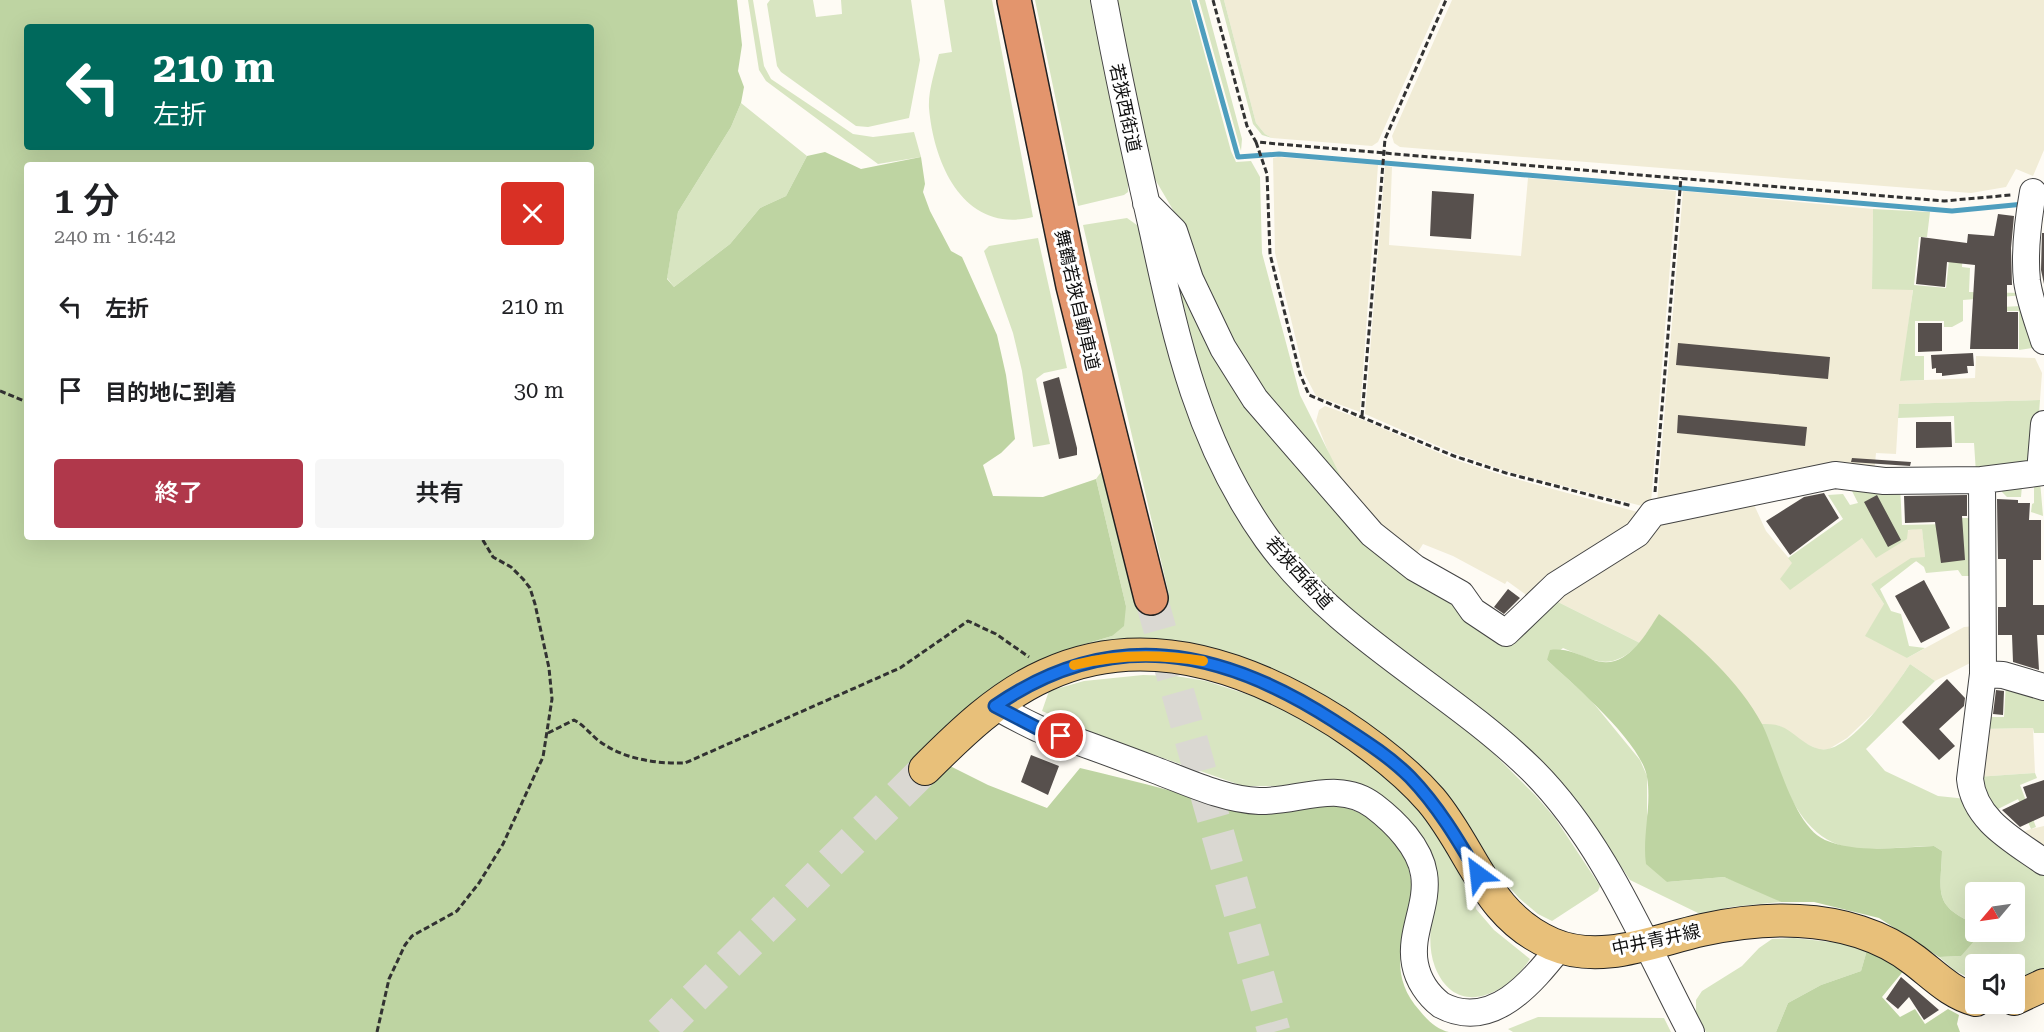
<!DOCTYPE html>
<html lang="ja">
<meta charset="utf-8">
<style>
body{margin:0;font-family:"Roboto Serif","Noto Sans JP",serif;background:#f6f6f6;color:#202124;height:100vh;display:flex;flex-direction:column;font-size:22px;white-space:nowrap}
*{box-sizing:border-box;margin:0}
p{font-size:20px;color:#757577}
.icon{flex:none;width:33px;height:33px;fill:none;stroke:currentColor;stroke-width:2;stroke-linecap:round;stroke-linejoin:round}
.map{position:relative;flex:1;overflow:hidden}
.drawer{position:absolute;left:24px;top:162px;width:570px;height:378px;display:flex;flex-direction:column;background:#fff;border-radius:6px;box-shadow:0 6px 24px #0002}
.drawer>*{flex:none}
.guide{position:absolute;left:24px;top:24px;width:570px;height:126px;border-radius:6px;box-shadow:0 6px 24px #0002;background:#00695c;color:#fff;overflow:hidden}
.needle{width:39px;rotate:241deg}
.fabs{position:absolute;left:1965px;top:882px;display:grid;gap:12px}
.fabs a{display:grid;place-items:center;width:60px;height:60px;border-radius:6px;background:#fff;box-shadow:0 6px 24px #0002;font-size:30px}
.pin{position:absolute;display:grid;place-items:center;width:51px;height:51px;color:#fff;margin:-26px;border:3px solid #fff;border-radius:50%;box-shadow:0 2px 6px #0007}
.me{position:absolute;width:66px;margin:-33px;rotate:330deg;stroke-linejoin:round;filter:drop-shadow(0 0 4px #0008)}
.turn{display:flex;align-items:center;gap:21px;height:126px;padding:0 30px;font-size:27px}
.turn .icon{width:78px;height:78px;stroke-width:2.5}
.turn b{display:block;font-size:42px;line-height:51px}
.round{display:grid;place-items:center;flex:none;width:63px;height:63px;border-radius:6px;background:#f6f6f6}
.headline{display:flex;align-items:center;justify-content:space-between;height:102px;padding:0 30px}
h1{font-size:36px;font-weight:600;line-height:45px}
.button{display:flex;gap:12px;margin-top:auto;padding:12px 30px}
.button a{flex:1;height:69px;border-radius:6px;background:#b0384b;color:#fff;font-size:24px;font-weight:600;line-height:69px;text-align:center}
.button a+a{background:#f6f6f6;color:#202124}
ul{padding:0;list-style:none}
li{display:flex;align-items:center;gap:18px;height:84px;padding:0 30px}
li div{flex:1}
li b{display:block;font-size:22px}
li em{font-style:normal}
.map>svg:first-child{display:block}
.farmland{fill:#f1ecd6}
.green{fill:#d8e5c1;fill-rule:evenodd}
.forest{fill:#bed4a2;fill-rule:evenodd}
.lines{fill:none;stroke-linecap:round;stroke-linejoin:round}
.stream{stroke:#4e9ebe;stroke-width:5}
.building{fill:#57504d}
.major-tunnel{stroke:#dad8d2;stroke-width:32;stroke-dasharray:32 16;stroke-linecap:butt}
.highway-tunnel{stroke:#dad8d2;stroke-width:33;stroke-dasharray:33 16;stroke-linecap:butt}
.minor-casing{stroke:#434343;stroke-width:28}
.major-casing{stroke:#212121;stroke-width:34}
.highway-casing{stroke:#212121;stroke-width:36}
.path{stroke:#323232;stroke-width:3;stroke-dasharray:6 3;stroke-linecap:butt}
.minor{stroke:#fff;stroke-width:26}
.major{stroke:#e8c07a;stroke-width:32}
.highway{stroke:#e3956d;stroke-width:33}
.route-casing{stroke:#114b97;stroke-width:15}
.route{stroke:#1a73e8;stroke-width:10}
.slow{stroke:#f59e0b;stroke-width:10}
.labels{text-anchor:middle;stroke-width:6;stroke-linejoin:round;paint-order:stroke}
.street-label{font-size:18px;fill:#101010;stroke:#fff}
</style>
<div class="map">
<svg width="2044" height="1032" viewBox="0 0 2044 1032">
<rect width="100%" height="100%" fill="#fefbf4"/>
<path class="farmland" d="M1224 0H1441L1378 142 1372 146 1272 138 1265 134 1256 123Z
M1452 0H2044V150L2033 176 2016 169 2006 187 1971 193 1400 147 1394 143 1392 136Z
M1278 157 1378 165 1360 412 1316 396 1304 373 1275 253 1273 158Z
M1385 166 1392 167 1389 245 1521 256 1528 178 1676 191 1651 503 1646 507 1506 471 1454 453 1365 414Z
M1683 191 1873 209 1872 288 1913 289 1901 381 1975 378 1976 356 2035 358 2042 373 2040 400 1899 404 1896 454 1876 453 1874 475 1657 503Z
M1325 406 1361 419 1453 459 1505 476 1645 514 1536 602 1507 581 1505 584 1453 556 1423 544 1414 558 1380 526 1342 479 1331 459 1316 421 1319 410Z
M1751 498 1766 531 1792 562 1862 538 1922 528 1925 557 1871 584 1884 604 1907 658 1964 627 1976 626V660L1935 681 1910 664 1883 704 1847 738 1829 749 1820 750 1802 742 1780 726 1761 724 1730 681 1659 615 1640 643 1550 598 1651 524Z
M2033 728 2035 773 1976 777 1982 729Z
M2044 826V854L2014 835 2031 829Z"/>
<path class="green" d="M748 0H753L764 66 771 79 853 134 873 137 914 132 921 157 878 164 766 81 759 70Z
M770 0H813L816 17 842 14 841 0H911L920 60 909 118 868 127 856 126 781 72 777 66 767 4Z
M944 0H992L1033 217C965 234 934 166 929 108 928 91 935 71 939 54L952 52Z
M1035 0H1092L1128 183V192L1124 195 1078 206Z
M1115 0H1190L1231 151 1236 162 1251 161 1260 177 1262 253 1300 395 1342 479 1380 526 1356 505 1228 346 1176 215 1149 169Z
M1199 0H1205L1242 139 1241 151Z
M1220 0H1224L1256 123 1265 134 1272 138 1262 135 1253 124Z
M741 103 807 156 786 196 760 208 730 244 674 287 667 278 678 212 731 127Z
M1873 209 1930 212 1927 237H1919L1914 285 1946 288 1950 251 1963 249 1962 267 1970 268 1969 292 2023 293 2025 295 1963 300V321L1952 327H1944V321H1915V356H1924V380L1900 381 1913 290 1872 289Z
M1127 218 1144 230 1178 381 1189 416 1220 483 1433 701 1483 743 1535 795 1555 818 1600 886 1598 891 1552 921 1538 914 1519 898 1500 877 1462 825 1257 667 1025 672 1078 646 1112 636 1126 606 1096 479 1104 468 1144 601 1169 595 1083 225Z
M1038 238 1067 368 1044 373 1036 379 1050 444 1033 447 1022 371 1013 333 984 251 989 246Z
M1167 248 1305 463 1509 640 1550 598 1640 643C1612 672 1596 662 1563 648L1547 660 1590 699 1640 760 1647 776V813L1667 882 1724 877 1764 892 1781 902 1731 907 1700 914 1630 880 1580 804 1528 748 1344 606 1289 550 1237 469 1204 395Z
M2021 306 2038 347 2019 350V311H1981V308Z
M2040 400 2035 464 1976 473 1974 443H1955L1954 416 1898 418 1899 404Z
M2040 481 2043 516 2031 512 2032 504 2034 503V485L2022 486 2021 497H2007L2002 492V484Z
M1900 485 1902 525 1950 524V518H1976L1977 576H1962L1958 570 1926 573 1924 567 1916 561 1880 589 1891 611 1901 614 1909 646 1925 648 1907 658 1865 636 1884 604 1871 584 1911 558 1925 557 1922 529 1908 530 1907 539 1876 558 1862 538 1790 590 1780 579 1792 563 1788 558 1843 519 1828 495 1843 494 1850 505 1858 503 1851 489Z
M1910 664 1935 681 1866 749 1885 771 1938 796 1967 799 2044 867V973L2015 984 2014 964H1976L1975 981 1954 970 1939 957 1961 956 1973 923C1932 905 1941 891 1942 851L1934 846C1910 846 1867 852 1846 847 1793 834 1780 769 1761 724 1767 724 1774 724 1780 726 1794 731 1803 745 1819 749 1849 756 1896 685 1910 664ZM1976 892H2014V932H1976Z
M1143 675 1176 676 1206 681 1284 706 1353 745 1427 813 1462 872 1474 896 1476 909 1494 930 1530 959C1508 994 1456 1020 1435 967 1426 943 1432 917 1436 893L1352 783 1317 780 1280 786H1243L1100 736 1042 711 1049 691 1084 681Z
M2006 683 2044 694V733H2034L2033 728 1982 729 1984 717H2004Z
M2035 773 2037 778 2020 785 2036 827 2031 829 2018 799 1998 809 2008 829 1976 777Z
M1794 938 1840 943 1867 950 1861 971 1821 985 1788 1003 1776 1032H1706L1696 1013V1000L1702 991 1742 966 1759 948 1772 939Z
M1538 1017 1664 1018 1671 1032H1513L1508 1029Z"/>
<path class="forest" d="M0 0H737L742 45 738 71 744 87 741 103 731 127 678 212 667 279 674 287 730 244 760 208 786 196 807 156 825 152 861 169 921 157 925 184 923 192 930 211 951 251 962 257 997 335 1006 375 1015 439 1001 453 983 465 993 496 1043 497 1096 479 1126 606 1124 626 1112 636 1078 646 1025 672 946 764 988 785 1047 808 1080 768C1109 775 1139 782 1168 790 1185 795 1203 803 1220 805 1284 814 1352 780 1397 845 1440 906 1368 953 1420 1011 1427 1020 1438 1030 1449 1032H0ZM27 27H591V147H27ZM27 165H591V537H27Z
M1659 614C1697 643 1740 682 1762 724 1777 754 1793 826 1825 840 1858 854 1899 847 1934 846L1942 851C1941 891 1932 905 1973 923L1974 941 1961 956 1939 957 1879 918 1814 902H1781L1724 877 1667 882 1646 864C1642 836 1652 806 1647 777 1642 743 1573 684 1547 660L1550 650C1566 648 1576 654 1591 659 1625 673 1643 638 1659 614Z
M1867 950 1905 969 1882 997 1900 1017 1915 1009 1925 1024 1948 1009 1959 1015 1957 1024 1960 1032H1776L1788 1003 1821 985 1861 971Z"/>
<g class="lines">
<path class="stream" d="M1194 0 1238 157 1279 154 1952 211 2024 204"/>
</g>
<path class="building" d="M1432 191 1474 194 1471 239 1430 236Z
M1998 214 2014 216 2011 248 2012 285H2007V312H2018V349H1970L1975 265 1947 262 1945 287 1916 284 1921 237 1967 243 1968 234 1994 236Z
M2042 233H2044V284L2041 270Z
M1918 323H1942V351L1918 352Z
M1678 343 1830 357 1828 379 1676 365Z
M1973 353 1974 366H1967L1968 373 1942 376V373H1936V368L1932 369 1931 355Z
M1059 377 1077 448V455L1059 459 1043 382Z
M1678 415 1807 427 1805 446 1677 433Z
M1916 422H1951L1952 447 1916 448Z
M1852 458 1911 462 1910 466 1851 462Z
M1824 493 1839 518 1790 555 1766 521 1804 497Z
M1877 495 1901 540 1888 547 1864 502Z
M1967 495V516H1962L1965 560 1941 563 1935 522 1905 523 1904 496Z
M1997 499 2018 500V503H2030L2029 520H2041V560H2033V605H2044V635H2037L2039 670 2013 662 2012 635H1998V607H2006V559H1998Z
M1924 580 1950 628 1921 643 1895 596Z
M1508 589 1520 598 1504 614 1494 607Z
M1947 679 1965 698 1964 706 1939 729 1955 746 1939 760 1902 722Z
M1996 690 2004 691 2003 715 1993 714Z
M1031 755 1059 766 1048 795 1021 782Z
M2044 780V816L2020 827 2002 810 2027 798 2023 787Z
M1901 977 1939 1010 1924 1020 1909 997 1898 1009 1886 999Z"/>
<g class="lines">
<path class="major-tunnel" d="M660 1032 925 769"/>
<path class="highway-tunnel" d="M1151 598 1274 1032"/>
<g class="minor-casing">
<path id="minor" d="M1104 0C1118 75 1134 149 1151 223 1176 338 1197 441 1267 539 1337 636 1448 688 1531 769 1604 841 1644 943 1691 1032
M2033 192C2028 220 2024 253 2027 281 2030 302 2038 322 2044 341
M1146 203 1174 231 1190 279 1223 348 1255 399 1372 534 1415 568 1461 594 1473 611 1506 633 1556 585 1637 534 1653 513 1835 475 1884 481 1982 480
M2040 472 2044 424
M2044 472 1982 480 1983 674 1970 779C1974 820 2013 840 2044 862
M1983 674 2003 675 2044 687
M995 706C1009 714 1024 722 1039 729 1053 735 1068 738 1082 743 1107 752 1131 761 1155 770 1187 782 1225 800 1259 801 1298 802 1339 779 1374 806 1395 822 1420 847 1424 874 1429 905 1409 933 1415 964 1418 980 1428 995 1441 1005 1492 1032 1532 982 1560 947"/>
</g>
<g class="major-casing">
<path id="major" d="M925 769C961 733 999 696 1046 675 1146 629 1250 667 1337 722 1372 745 1404 769 1431 800 1474 851 1485 915 1552 944 1601 965 1653 941 1702 930 1734 923 1766 919 1799 921 1840 923 1882 935 1914 960 1934 975 1950 993 1976 1000
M2014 999 2044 985"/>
</g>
<g class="highway-casing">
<path id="highway" d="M1014 0 1073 286 1151 598"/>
</g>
<path class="path" d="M1213 0 1247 126 1256 142 1944 201 2011 195
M1256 142 1267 174 1270 254 1300 374 1309 395 1454 456 1506 473 1632 506
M0 391 27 402
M1362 416 1385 139 1446 0
M1655 492 1681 177
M548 733 574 720C584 725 590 734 599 741 623 759 656 764 685 763L900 668 968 621 996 634 1029 657
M377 1032 389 979 405 945 412 936 457 911 479 883 503 844 543 757 552 699 549 668 535 604 530 588 523 579 511 567 493 557 481 537"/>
<use href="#minor" class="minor"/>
<use href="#major" class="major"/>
<use href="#highway" class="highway"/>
</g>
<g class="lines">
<g class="route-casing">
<path id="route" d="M1061 736 1041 730 995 706C1111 626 1221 648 1334 721 1360 738 1388 755 1410 777 1438 806 1458 840 1478 874"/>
</g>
<use href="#route" class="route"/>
<path class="slow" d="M1074 665C1117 654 1159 654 1203 661"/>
</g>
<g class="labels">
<g class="street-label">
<text transform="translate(1125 108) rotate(78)" y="6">若狭西街道</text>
<text transform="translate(1077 300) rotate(77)" y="6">舞鶴若狭自動車道</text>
<text transform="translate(1299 573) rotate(48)" y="6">若狭西街道</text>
<text transform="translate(1656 940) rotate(-12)" y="6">中井青井線</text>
</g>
</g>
</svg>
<div class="fabs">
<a><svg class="needle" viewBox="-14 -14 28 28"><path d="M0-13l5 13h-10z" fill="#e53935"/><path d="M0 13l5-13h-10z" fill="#757577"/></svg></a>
<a><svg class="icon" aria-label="sound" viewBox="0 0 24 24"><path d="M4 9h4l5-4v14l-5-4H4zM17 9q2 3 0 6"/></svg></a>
</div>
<div class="pin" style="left:1061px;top:736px;background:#d93025"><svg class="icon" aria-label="arrive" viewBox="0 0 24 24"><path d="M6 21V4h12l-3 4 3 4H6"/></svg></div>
<svg class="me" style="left:1478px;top:874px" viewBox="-20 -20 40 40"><path d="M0-17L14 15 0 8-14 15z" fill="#1a73e8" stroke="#fff" stroke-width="4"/></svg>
<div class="guide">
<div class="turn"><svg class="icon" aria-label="left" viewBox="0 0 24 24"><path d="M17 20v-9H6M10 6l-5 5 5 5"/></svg><div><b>210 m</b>左折</div></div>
</div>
<section class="drawer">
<div class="headline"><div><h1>1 分</h1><p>240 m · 16:42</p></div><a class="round" style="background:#d93025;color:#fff"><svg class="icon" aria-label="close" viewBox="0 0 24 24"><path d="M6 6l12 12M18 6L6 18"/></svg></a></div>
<ul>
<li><svg class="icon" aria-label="left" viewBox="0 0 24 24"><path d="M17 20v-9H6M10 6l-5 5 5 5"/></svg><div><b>左折</b></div><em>210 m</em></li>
<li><svg class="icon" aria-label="arrive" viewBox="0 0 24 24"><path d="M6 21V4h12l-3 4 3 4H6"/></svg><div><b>目的地に到着</b></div><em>30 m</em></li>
</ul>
<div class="button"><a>終了</a><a>共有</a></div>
</section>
</div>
